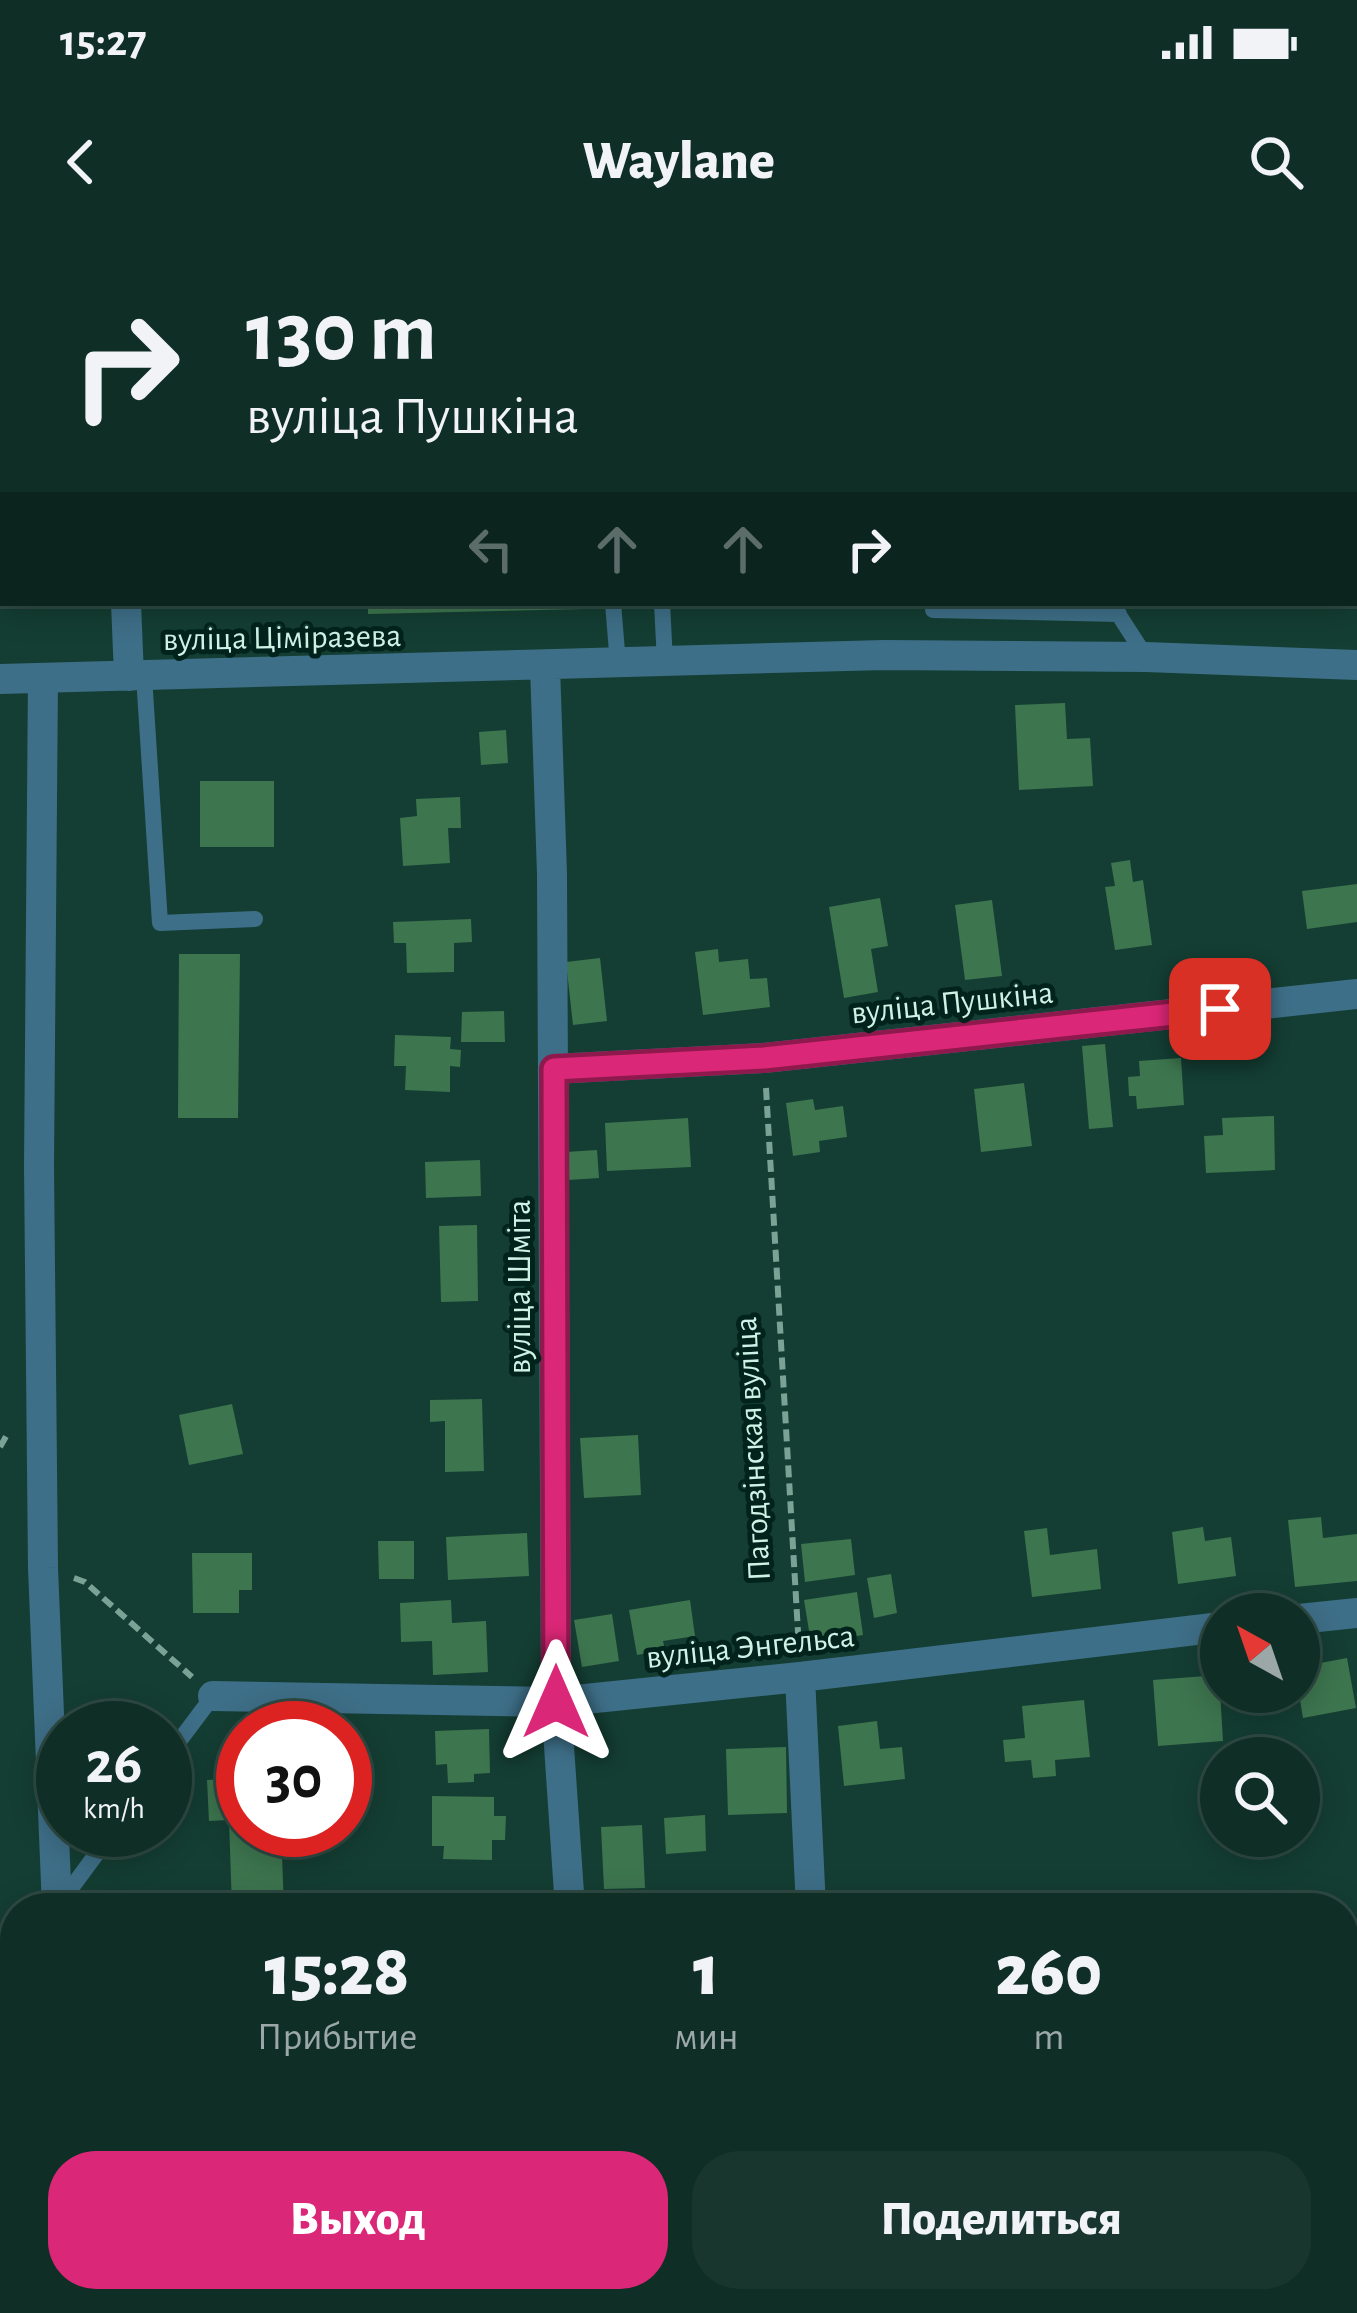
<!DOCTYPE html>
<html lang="ru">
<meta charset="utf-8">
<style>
body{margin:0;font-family:"Alegreya Sans",sans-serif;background:#18362e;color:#f1f3f6;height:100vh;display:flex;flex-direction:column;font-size:45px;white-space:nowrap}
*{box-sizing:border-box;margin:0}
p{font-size:39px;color:#9ba8a7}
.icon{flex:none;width:66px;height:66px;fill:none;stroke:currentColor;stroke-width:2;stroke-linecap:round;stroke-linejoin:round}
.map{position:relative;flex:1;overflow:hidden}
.sheet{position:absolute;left:0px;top:1653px;width:1359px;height:420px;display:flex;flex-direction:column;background:#0f2e26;border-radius:48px 48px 0 0;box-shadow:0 6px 30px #0003,0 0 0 3px #2f4a43}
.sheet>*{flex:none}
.top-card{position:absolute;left:0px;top:0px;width:1359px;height:366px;box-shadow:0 6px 30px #0003,0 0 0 3px #2f4a43;background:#0f2e26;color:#f1f3f6;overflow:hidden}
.needle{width:78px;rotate:320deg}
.controls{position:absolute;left:1200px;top:1353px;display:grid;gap:24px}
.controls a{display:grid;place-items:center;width:120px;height:120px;border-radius:50%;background:#0f2e26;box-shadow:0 6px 30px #0003,0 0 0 3px #2f4a43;font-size:60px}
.speed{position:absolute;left:36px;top:1461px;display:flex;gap:24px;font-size:60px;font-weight:700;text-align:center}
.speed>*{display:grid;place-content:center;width:156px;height:156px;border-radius:50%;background:#0f2e26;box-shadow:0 6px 30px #0003,0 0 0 3px #2f4a43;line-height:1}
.speed small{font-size:30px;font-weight:400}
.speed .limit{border:18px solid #d22;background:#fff;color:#111}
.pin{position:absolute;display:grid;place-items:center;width:102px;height:102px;color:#fff;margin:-51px;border-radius:24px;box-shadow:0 6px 18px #0006}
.me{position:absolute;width:132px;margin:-66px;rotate:0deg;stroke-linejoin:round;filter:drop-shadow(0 0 9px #0008)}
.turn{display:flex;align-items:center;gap:42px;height:252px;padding:0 48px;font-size:54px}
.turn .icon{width:156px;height:156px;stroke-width:2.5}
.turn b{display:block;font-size:84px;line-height:102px}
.lanes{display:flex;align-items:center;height:114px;padding:0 48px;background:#0003;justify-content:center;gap:60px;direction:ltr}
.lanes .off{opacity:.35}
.eta{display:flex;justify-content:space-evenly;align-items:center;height:204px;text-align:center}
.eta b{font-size:72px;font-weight:800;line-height:84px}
.primary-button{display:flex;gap:24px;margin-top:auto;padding:24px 48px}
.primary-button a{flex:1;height:138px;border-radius:48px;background:#db2777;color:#fff;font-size:48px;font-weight:800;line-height:138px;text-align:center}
.primary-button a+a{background:#18362e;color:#f1f3f6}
.status{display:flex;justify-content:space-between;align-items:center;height:84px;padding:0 60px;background:#0f2e26;direction:ltr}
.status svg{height:33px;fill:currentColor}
header{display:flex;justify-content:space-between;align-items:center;height:156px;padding:0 48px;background:#0f2e26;font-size:54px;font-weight:800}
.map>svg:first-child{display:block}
.building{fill:#3d754f}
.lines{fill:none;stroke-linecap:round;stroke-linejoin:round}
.path{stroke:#7aa295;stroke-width:6;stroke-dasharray:12 6;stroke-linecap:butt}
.lane{stroke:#3e6f88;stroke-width:16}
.street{stroke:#3e6f88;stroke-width:30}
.route-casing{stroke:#8e194d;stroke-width:30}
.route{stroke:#db2777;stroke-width:21}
.labels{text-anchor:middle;stroke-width:10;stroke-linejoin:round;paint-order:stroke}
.street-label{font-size:33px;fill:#cef3e6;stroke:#02231b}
</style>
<div class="status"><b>15:27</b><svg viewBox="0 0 49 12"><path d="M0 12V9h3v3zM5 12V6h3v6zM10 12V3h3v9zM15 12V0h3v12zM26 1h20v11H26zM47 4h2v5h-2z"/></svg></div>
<header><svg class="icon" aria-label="back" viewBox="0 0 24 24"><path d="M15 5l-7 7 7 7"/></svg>Waylane<svg class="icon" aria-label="search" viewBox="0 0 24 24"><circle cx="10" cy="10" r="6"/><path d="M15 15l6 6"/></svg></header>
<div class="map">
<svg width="1357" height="2073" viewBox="0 0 1357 2073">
<rect width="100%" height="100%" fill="#143e33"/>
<path class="building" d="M368 363H585V369L368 374Z
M1065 463 1067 499 1090 498 1093 546 1019 550 1015 465Z
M506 490 508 523 481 525 479 492Z
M200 541H274V607H200Z
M460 557 461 588H448L450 623 403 626 400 578 417 576 416 559Z
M1130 620 1133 642 1143 640 1152 705 1115 710 1105 647 1115 646 1111 623Z
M1357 644V682L1307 689 1302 651Z
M880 658 888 706 871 709 878 752 844 758 829 667Z
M992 660 1002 736 965 740 955 665Z
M471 679 472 702 454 703V732L407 733 406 703H394L393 682Z
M718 709 719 722 748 719 750 739 767 738 770 767 703 775 695 712Z
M179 714H240L238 878H178Z
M600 718 607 781 573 785 566 722Z
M504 771 505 802H461L462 772Z
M395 795 451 797 450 809 461 810 460 827 450 826V852L405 850 406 826H394Z
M1105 804 1113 887 1089 889 1082 806Z
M1181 818 1184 865 1137 869 1136 856H1129L1128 837 1140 836 1139 821Z
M1024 843 1032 906 981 912 974 849Z
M813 859 815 870 843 866 847 897 819 901 820 912 793 916 786 863Z
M1274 876 1275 930 1206 933 1204 896 1223 895 1222 878Z
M688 878 691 927 607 931 605 883Z
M597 910 599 938 568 940 566 912Z
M480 920 481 956 426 958 425 922Z
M477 985 478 1061 441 1062 439 986Z
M482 1159 484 1231 445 1232V1181L430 1182V1160Z
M232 1164 243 1214 189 1225 179 1175Z
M638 1195 641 1255 584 1258 580 1198Z
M1321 1277 1323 1298 1357 1294V1341L1295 1347 1288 1280Z
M1203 1287 1205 1301 1231 1297 1236 1336 1178 1344 1172 1292Z
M1047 1288 1050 1315 1097 1309 1101 1349 1032 1357 1024 1291Z
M527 1293 529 1336 448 1340 446 1297Z
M851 1299 855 1335 805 1342 801 1304Z
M378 1301H414V1339H379Z
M192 1313H252V1350H239V1373H193Z
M891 1334 897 1373 874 1378 867 1338Z
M857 1352 863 1395 811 1403 804 1360Z
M451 1360 452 1383 486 1381 488 1432 433 1435 432 1401 401 1402 400 1363Z
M690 1360 695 1396 663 1401 665 1410 637 1415 629 1370Z
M612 1374 619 1421 582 1427 574 1380Z
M1347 1418 1356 1468 1303 1478 1300 1460 1281 1463 1279 1452H1299V1427Z
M1219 1435 1223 1501 1158 1506 1153 1440Z
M1084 1460 1090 1517 1055 1520 1056 1536 1033 1538 1031 1520 1005 1522 1003 1500 1025 1498 1022 1466Z
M877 1481 880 1509 902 1507 905 1539 844 1546 838 1486Z
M489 1489 490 1533 474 1534V1542L448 1543 447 1524 436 1525 435 1491Z
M786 1507 787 1573 728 1575 726 1509Z
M243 1538V1590H281L284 1668H232L229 1580 209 1581 207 1540Z
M432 1556 494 1557V1576H506L505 1600H492V1620L443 1619 444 1606H432Z
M705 1575 706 1611 666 1614 664 1578Z
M642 1585 645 1648 604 1649 601 1587Z
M613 1655H635V1663L665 1662V1668H614Z
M1357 1961V2029L1353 2030 1344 1986V1964Z
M631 2058H657L658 2073H633Z
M725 2058H768L770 2073H727Z
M833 2058H883L885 2073H834Z
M1006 2058H1064L1066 2073H1008Z
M1134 2058H1183V2060L1137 2070Z"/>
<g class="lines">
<path class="path" d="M766 848 799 1409
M0 1207 8 1193
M74 1338 85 1342 192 1437
M0 1976 15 1975"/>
<path class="lane" d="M876 3 880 0
M920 3 924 0
M0 184 3 183
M613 363 618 424
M662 363 665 422
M1115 369 1146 417
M933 370 1119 374
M144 436 160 683 255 679
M165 1520 213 1456
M58 1666 114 1590"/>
<path class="street" d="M100 0V3
M126 363 129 436
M545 426 552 634 556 1462 570 1668
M43 438 39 926 43 1328 57 1668
M0 439 884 415 1146 417 1357 425
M553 829 764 818 1357 754
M1299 1379 1357 1373
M800 1437 811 1668
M213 1456 556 1462 800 1437 1221 1387
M1344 2052 1357 2049
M77 2058 78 2073
M597 2058 598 2073
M825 2058V2073
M1230 2073 1304 2058"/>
</g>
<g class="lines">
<g class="route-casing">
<path id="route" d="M556 1462 554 829 764 818 1220 769"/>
</g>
<use href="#route" class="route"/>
</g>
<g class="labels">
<g class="street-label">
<text transform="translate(282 396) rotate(-1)" y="12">вуліца Ціміразева</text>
<text transform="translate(952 761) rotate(-6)" y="12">вуліца Пушкіна</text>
<text transform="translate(518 1047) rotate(-90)" y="12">вуліца Шміта</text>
<text transform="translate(751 1209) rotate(-93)" y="12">Пагодзінская вуліца</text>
<text transform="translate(750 1405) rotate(-6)" y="12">вуліца Энгельса</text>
</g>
</g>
</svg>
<div class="controls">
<a><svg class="needle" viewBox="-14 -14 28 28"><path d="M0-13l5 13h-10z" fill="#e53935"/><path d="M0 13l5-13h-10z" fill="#9ba8a7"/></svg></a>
<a><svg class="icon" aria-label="search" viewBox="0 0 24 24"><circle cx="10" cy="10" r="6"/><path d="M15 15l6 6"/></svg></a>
</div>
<div class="speed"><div>26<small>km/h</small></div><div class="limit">30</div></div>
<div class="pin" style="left:1220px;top:769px;background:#d93025"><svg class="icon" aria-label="arrive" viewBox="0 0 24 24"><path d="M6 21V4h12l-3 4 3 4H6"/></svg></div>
<svg class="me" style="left:556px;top:1462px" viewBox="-20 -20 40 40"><path d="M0-17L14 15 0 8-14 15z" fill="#db2777" stroke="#fff" stroke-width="4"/></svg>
<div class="top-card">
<div class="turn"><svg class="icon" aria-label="right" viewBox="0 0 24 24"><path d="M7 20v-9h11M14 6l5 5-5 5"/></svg><div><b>130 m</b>вуліца Пушкіна</div></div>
<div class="lanes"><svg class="icon off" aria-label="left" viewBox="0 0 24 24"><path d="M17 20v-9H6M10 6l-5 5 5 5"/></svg><svg class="icon off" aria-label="ahead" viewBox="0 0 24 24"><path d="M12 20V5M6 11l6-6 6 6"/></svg><svg class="icon off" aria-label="ahead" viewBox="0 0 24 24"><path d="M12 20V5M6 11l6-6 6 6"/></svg><svg class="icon" aria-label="right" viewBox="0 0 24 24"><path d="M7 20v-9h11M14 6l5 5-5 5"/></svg></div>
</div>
<section class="sheet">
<div class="eta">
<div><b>15:28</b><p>Прибытие</p></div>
<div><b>1</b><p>мин</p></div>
<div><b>260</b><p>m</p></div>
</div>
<div class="primary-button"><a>Выход</a><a>Поделиться</a></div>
</section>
</div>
